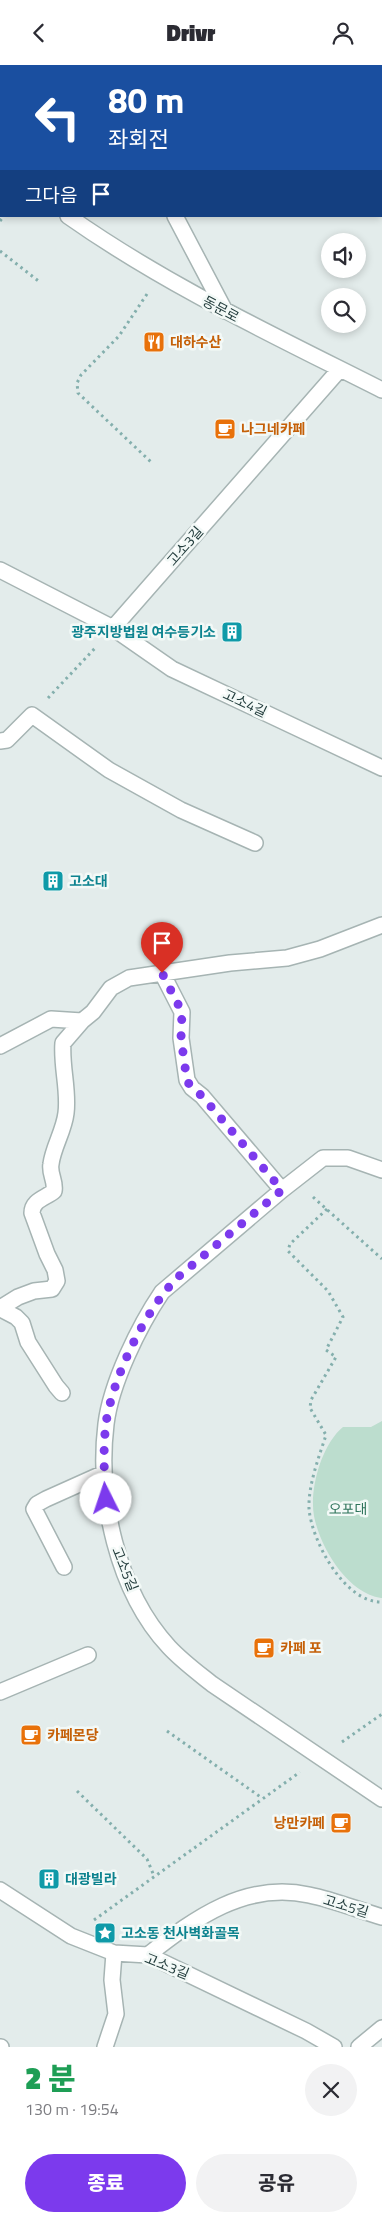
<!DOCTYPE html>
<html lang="ko">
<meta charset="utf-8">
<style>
body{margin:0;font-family:"Titillium Web","Noto Sans KR",sans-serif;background:#f2f2f3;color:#2b2b33;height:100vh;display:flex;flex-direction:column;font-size:19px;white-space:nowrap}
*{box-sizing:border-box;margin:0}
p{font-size:16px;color:#7c7c81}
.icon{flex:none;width:28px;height:28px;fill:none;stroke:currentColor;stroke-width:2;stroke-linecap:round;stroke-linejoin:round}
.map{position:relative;height:1982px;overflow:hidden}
.panel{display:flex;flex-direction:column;background:#fff;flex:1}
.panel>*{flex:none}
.top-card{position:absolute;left:0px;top:0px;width:382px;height:152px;box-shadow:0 2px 8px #0003;background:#1a4fa0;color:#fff;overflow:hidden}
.tools{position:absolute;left:321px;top:168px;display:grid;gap:10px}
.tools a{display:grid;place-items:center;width:45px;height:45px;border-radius:50%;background:#fff;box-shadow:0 2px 8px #0003;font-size:25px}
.pin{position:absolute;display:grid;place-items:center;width:42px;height:42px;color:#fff;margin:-51px -21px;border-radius:50% 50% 50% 0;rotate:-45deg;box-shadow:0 0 5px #0007}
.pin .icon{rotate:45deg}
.me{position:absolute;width:55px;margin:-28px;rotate:356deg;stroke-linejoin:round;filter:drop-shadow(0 0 4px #0008)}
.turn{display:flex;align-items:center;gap:18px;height:105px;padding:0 25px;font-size:22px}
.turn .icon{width:65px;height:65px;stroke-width:2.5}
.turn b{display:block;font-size:35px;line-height:42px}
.then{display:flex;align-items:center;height:48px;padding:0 25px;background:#0003;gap:10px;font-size:19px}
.round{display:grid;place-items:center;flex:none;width:52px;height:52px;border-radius:26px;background:#f2f2f3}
.overview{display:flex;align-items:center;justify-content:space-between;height:85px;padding:0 25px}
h1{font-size:30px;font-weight:800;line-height:38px;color:#1e9e55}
.cta{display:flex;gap:10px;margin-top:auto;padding:10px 25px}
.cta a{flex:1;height:58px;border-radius:30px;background:#7c3aed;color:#fff;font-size:20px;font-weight:800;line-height:58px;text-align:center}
.cta a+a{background:#f2f2f3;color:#2b2b33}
header{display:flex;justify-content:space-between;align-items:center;height:65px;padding:0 25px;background:#fff;font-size:22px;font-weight:800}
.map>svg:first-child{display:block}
.green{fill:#bcddce}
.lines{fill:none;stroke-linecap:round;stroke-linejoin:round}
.minor-casing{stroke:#a6b4b3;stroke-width:18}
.path{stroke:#84afad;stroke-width:3;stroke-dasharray:2.5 4;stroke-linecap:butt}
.minor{stroke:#fff;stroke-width:15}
.route{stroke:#7c3aed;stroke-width:9;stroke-dasharray:0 16.2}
.labels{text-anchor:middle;stroke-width:5;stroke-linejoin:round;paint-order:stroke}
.street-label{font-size:14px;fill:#233d3d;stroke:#f3f9f7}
.food-label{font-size:14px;font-weight:bold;fill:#c56008;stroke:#f3f9f7;text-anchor:start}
.culture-label{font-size:14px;font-weight:bold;fill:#0d838f;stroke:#f3f9f7;text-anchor:start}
.park-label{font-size:14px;fill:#2e735b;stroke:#f3f9f7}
</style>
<header><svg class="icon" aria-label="back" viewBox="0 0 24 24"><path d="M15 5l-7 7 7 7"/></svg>Drivr<svg class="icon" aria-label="person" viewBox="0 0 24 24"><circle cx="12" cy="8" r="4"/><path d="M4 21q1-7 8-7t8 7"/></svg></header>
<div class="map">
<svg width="382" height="1982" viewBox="0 0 382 1982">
<rect width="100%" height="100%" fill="#e3eceb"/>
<path class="green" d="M382 1356V1533H381C347 1528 320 1482 314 1451 309 1424 322 1379 343 1362H371Z"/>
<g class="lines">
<g class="minor-casing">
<path id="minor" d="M278 0V1
M122 1V0
M0 104 1 105
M381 130H382
M68 151C166 220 275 271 382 325
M175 151 225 246
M0 505 113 563 340 304
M113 563 172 604 382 703
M0 676 7 675 32 650 109 705 181 745 255 778
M162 908 182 947 181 973 187 1015 192 1023 202 1031 282 1125
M82 956 93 947 111 923 129 913 230 898 287 893 320 884 382 860
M0 981 51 954 82 956 63 978C61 1001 69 1025 66 1048 64 1066 53 1082 51 1099 49 1109 56 1116 54 1126 46 1133 32 1135 32 1148L47 1189 55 1205 57 1216 52 1224 34 1226 18 1232 0 1243
M382 1105 348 1093H323L282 1125 162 1227C139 1261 111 1318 106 1359 97 1433 117 1526 169 1582 182 1596 197 1607 212 1619L382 1734
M1 1244 16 1252 22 1258 28 1277 56 1321 62 1328
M64 1502 34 1444 37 1439 46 1434 104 1408
M0 1627 88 1590
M0 1825 71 1871 114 1888 148 1890 306 1966 334 1982
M148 1890C195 1853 246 1816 309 1830 334 1835 358 1845 382 1852
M0 1982H1
M105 1982 116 1949 112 1915 114 1888
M359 1982 382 1963"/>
</g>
<path class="path" d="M87 1 88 0
M0 156 4 151
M0 186 41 218
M147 229 119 271 81 310 77 318 78 328 151 397
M48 633 97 581
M313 1132 382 1194
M327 1144 290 1179 288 1186 328 1226 343 1252 326 1285 336 1292 311 1335 310 1343 326 1370C319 1392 308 1420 309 1444 312 1477 345 1538 382 1537
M167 1666 262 1733
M342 1677 382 1649
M77 1726 147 1794 154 1811
M94 1855 300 1707"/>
<use href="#minor" class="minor"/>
</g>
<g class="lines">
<path class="route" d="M106 1434C104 1409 103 1383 106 1358 113 1312 145 1245 178 1212L282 1125 202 1031 192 1023 187 1016 181 973 182 947 162 908"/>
</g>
<defs>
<g id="restaurant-square" transform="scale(1.125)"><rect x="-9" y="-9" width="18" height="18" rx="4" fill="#e8710a" stroke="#f3f9f7"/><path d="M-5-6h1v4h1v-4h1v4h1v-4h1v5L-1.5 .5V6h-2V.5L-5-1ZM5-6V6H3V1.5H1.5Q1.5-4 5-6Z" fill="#fff"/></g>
<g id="cafe-square" transform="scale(1.125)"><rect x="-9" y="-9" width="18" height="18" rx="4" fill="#e8710a" stroke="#f3f9f7"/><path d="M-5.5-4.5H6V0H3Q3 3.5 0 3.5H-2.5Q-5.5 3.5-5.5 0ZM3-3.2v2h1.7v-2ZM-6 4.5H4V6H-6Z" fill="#fff"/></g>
<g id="building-square" transform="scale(1.125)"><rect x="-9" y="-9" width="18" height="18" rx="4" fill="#0f9aa8" stroke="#f3f9f7"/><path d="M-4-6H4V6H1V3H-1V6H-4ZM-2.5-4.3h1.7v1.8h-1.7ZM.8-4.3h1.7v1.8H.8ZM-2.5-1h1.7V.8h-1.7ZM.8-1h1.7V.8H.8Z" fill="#fff"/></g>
<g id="sight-square" transform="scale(1.125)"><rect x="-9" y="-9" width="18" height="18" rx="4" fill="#0f9aa8" stroke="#f3f9f7"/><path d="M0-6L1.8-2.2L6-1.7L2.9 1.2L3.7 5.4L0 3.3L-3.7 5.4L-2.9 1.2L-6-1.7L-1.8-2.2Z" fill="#fff"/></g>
</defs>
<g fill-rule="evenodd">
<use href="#restaurant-square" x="154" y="277"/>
<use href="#cafe-square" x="225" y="364"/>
<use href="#building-square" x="232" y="567"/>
<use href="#building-square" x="53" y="816"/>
<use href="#cafe-square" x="264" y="1583"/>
<use href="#cafe-square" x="31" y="1670"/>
<use href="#cafe-square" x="341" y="1758"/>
<use href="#building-square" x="49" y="1814"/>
<use href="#sight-square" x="105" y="1868"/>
</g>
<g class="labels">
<g class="street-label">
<text transform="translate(221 244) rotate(28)" y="5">동문로</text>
<text transform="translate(185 481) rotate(-49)" y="5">고소3길</text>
<text transform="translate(245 638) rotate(25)" y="5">고소4길</text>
<text transform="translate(125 1504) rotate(68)" y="5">고소5길</text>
<text transform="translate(346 1841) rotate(17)" y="5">고소5길</text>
<text transform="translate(167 1901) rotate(22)" y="5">고소3길</text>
</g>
<g class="food-label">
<text x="170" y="282">대하수산</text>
<text x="241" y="369">나그네카페</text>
<text x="280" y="1588">카페 포</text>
<text x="47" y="1675">카페몬당</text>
<text x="325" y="1763" text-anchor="end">낭만카페</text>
</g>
<g class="culture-label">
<text x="216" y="572" text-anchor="end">광주지방법원 여수등기소</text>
<text x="69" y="821">고소대</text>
<text x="65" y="1819">대광빌라</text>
<text x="121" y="1873">고소동 천사벽화골목</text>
</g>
<g class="park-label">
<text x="348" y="1449">오포대</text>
</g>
</g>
</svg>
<div class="tools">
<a><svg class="icon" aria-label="sound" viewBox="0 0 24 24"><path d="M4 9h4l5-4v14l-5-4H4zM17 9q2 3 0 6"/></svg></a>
<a><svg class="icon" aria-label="search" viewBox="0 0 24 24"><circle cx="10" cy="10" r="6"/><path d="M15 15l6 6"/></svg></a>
</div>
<div class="pin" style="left:162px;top:908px;background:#d93025"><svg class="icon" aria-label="arrive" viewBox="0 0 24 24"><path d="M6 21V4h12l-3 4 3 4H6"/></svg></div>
<svg class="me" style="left:106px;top:1434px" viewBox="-20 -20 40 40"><circle r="19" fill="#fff"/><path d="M0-13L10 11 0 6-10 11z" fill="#7c3aed"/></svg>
<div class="top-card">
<div class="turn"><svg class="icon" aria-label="left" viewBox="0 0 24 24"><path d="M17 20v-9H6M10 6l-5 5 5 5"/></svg><div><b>80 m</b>좌회전</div></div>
<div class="then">그다음<svg class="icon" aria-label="arrive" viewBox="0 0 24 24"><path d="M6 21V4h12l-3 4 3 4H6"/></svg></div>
</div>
</div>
<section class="panel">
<div class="overview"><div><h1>2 분</h1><p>130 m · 19:54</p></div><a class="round"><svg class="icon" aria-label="close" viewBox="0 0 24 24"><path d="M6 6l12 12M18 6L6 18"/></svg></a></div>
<div class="cta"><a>종료</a><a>공유</a></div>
</section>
